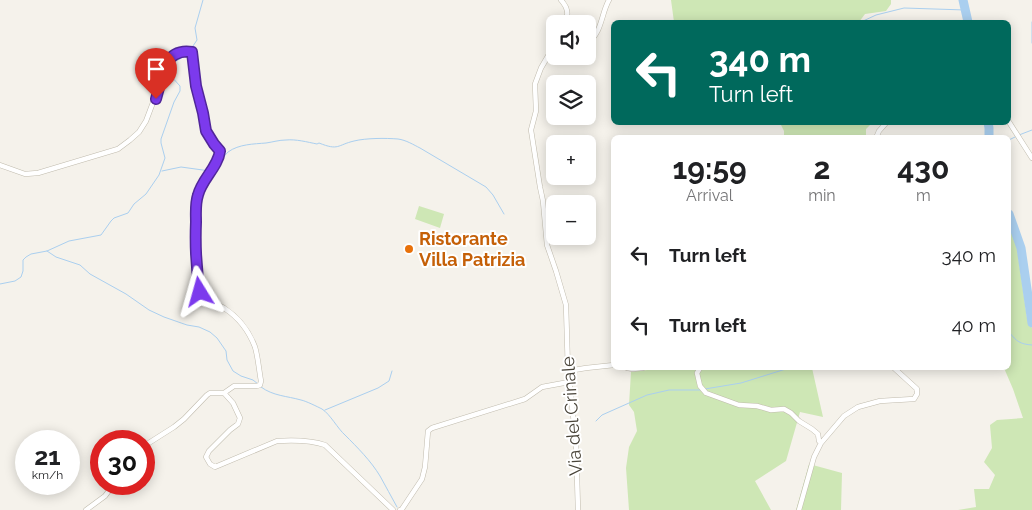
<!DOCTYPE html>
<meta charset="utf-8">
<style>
body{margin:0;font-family:Raleway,sans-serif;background:#f6f6f6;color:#202124;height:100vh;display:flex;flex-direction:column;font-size:19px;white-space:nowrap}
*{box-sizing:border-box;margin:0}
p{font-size:16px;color:#757577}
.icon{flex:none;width:28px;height:28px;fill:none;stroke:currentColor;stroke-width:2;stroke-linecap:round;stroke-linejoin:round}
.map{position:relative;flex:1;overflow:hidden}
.drawer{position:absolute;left:611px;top:135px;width:400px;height:235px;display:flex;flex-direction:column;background:#fff;border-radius:8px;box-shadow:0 2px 12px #0003}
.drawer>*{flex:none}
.hud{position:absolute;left:611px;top:20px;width:400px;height:105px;border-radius:8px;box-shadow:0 2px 12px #0003;background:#00695c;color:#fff;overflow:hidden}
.tools{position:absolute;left:546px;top:15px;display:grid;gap:10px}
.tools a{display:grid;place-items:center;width:50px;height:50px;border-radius:8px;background:#fff;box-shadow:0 2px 12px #0003;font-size:25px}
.speed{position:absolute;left:15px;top:430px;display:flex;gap:10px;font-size:25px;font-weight:700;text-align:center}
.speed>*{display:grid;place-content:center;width:65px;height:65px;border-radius:50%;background:#fff;box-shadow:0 2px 12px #0003;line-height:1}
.speed small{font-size:12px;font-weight:400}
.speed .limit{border:8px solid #d22;background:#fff;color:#111}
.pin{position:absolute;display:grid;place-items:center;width:42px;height:42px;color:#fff;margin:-51px -21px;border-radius:50% 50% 50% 0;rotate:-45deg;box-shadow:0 0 5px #0007}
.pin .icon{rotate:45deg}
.me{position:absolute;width:55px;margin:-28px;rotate:352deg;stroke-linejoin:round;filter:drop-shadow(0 0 4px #0008)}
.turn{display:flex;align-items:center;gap:18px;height:105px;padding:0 15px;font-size:22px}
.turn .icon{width:65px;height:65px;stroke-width:2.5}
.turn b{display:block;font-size:35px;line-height:42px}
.eta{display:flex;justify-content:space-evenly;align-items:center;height:85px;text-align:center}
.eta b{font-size:30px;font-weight:700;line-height:35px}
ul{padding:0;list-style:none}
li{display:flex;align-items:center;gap:15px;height:70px;padding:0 15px}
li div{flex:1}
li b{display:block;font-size:19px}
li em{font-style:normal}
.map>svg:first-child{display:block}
.green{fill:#cee7b5}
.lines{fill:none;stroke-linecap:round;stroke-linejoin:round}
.stream{stroke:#aacfef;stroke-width:1}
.river{stroke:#aacfef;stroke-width:9}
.minor-casing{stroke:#c0bbad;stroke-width:5.5}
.minor{stroke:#fff;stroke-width:4.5}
.route-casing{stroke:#51269a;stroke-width:12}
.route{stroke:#7c3aed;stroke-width:9}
.food-dot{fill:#e8710a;stroke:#fff;stroke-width:2}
.labels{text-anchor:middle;stroke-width:4;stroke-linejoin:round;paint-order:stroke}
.food-label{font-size:18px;font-weight:bold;fill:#c56008;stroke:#fff;text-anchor:start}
.street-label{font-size:18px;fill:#494439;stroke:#fff}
</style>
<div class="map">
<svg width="1032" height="510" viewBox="0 0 1032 510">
<rect width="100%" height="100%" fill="#f5f2eb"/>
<path class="green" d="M671 0H891V4L886 11 865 14 859 22H674Z
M780 123H872L866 129V138L784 137V131Z
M419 206 444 214 440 228 415 219Z
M1009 224 1016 241 1027 318 1032 328V510H958L976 507 974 489H989L995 475 984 462 992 448 990 425 997 420 1023 418 1013 389 1004 368H1009Z
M663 368H812L823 417 800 412 786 461 755 481 771 510H629L626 468 629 447 637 431 634 412 629 405 631 372Z
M809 464 842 473 841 510H796Z"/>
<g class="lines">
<path class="stream" d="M861 22 876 15 904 8 965 10
M1032 22V43
M191 49 197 40 195 28 203 0
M623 124 632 122
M1019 135 1032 130
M1009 140 1015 137
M214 170C220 165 222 157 228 152 239 144 254 144 266 143 273 142 279 140 286 140 296 139 307 142 317 144L319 143C339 151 337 145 354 141 366 138 386 138 398 139 406 140 414 145 420 148L486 187 493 195 504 214
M162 171 181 167 210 171
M47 251 56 257 80 265 90 274 126 294 149 310 164 317 187 325 199 327 210 332 217 338 226 351 227 360 233 371 241 376 253 380 258 384
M0 284 15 281 21 277 23 271V260L26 257 31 254 47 251 69 241 101 235 111 221 114 218 128 213 134 204 146 194 159 175 165 158 161 143V139L174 102 180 91V86L170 75 169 68C173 60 183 59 189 53
M1009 332C1017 342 1020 344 1032 345
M261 387C273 396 287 396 301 400 306 401 318 407 322 409 330 414 338 429 345 435 357 447 371 461 380 476 386 486 391 497 397 507
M705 389 741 383 789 368
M325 410 378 388 389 381 392 371
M596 421 602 415 647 395 669 390H701"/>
<path class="river" d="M963 0 968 22
M988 122 989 128V138
M1009 214 1021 248 1032 323"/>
<g class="minor-casing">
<path id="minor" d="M561 0C568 8 569 14 565 24
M588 42C602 33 601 14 609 0
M555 44 541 68 535 84 536 111 531 130 540 187 543 201 547 245 556 271 566 305 568 371 576 441 578 510
M1009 122 1032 158
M876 138 879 131 887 122
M0 165 25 174 38 173 118 149 130 140 139 132 146 121 160 84 165 64C171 54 181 50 193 52L196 86 201 101 206 131 214 144 220 151C218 167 202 179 198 195 194 209 194 283 201 294 206 301 217 304 224 308 238 317 249 331 255 347 258 357 259 370 261 381L260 385 257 386H234L224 393
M627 368 633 369 643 368
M700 368 697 373 700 386 706 393 739 405 757 406 771 410 784 409 791 413 799 421 812 429 818 434 819 441 821 443
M568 371 586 368 614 365
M144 446 174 427 184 419 207 395 210 393H224L233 403 240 418 238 424 230 430 209 451 206 457 210 464 215 467 277 441C293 440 310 440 325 445L393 510
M86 510 105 496 114 484
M400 510 402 509 422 479 425 467 428 431 432 428 525 399 542 387 569 382
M799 510 814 457 821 443 844 416 858 407 880 401 914 399 917 394V389L894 368"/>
</g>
<use href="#minor" class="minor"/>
</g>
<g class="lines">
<g class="route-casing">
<path id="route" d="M156 99 160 84 165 64C172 54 181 50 192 52L196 86 203 113 206 131 214 144 220 151C218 167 202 179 198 195 195 204 196 214 196 222 195 246 196 268 200 292"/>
</g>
<use href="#route" class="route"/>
</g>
<circle class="food-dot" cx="409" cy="249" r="5"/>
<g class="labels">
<g class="food-label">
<text x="419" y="245">Ristorante<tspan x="419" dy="21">Villa Patrizia</tspan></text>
</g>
<g class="street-label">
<text transform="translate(572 416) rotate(-94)" y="6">Via del Crinale</text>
</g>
</g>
</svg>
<div class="tools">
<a><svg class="icon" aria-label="sound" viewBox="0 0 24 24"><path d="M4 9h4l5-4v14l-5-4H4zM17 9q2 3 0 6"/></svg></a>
<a><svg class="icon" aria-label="layers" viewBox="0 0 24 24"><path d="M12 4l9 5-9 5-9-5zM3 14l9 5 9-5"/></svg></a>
<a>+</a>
<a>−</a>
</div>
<div class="speed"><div>21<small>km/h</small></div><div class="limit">30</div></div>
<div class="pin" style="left:156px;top:99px;background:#d93025"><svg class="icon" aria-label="arrive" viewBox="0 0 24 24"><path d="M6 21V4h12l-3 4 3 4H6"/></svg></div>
<svg class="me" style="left:200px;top:292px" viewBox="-20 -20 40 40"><path d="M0-17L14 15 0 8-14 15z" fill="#7c3aed" stroke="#fff" stroke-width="4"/></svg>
<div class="hud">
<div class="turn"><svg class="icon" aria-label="left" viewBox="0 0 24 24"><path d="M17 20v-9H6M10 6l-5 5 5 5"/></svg><div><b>340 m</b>Turn left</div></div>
</div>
<section class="drawer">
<div class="eta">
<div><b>19:59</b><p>Arrival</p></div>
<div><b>2</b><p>min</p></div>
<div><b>430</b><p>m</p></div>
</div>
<ul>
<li><svg class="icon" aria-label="left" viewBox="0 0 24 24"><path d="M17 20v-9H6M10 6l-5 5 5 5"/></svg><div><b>Turn left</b></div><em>340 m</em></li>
<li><svg class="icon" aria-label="left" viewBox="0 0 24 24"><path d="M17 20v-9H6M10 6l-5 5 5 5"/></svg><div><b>Turn left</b></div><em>40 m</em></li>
</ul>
</section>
</div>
